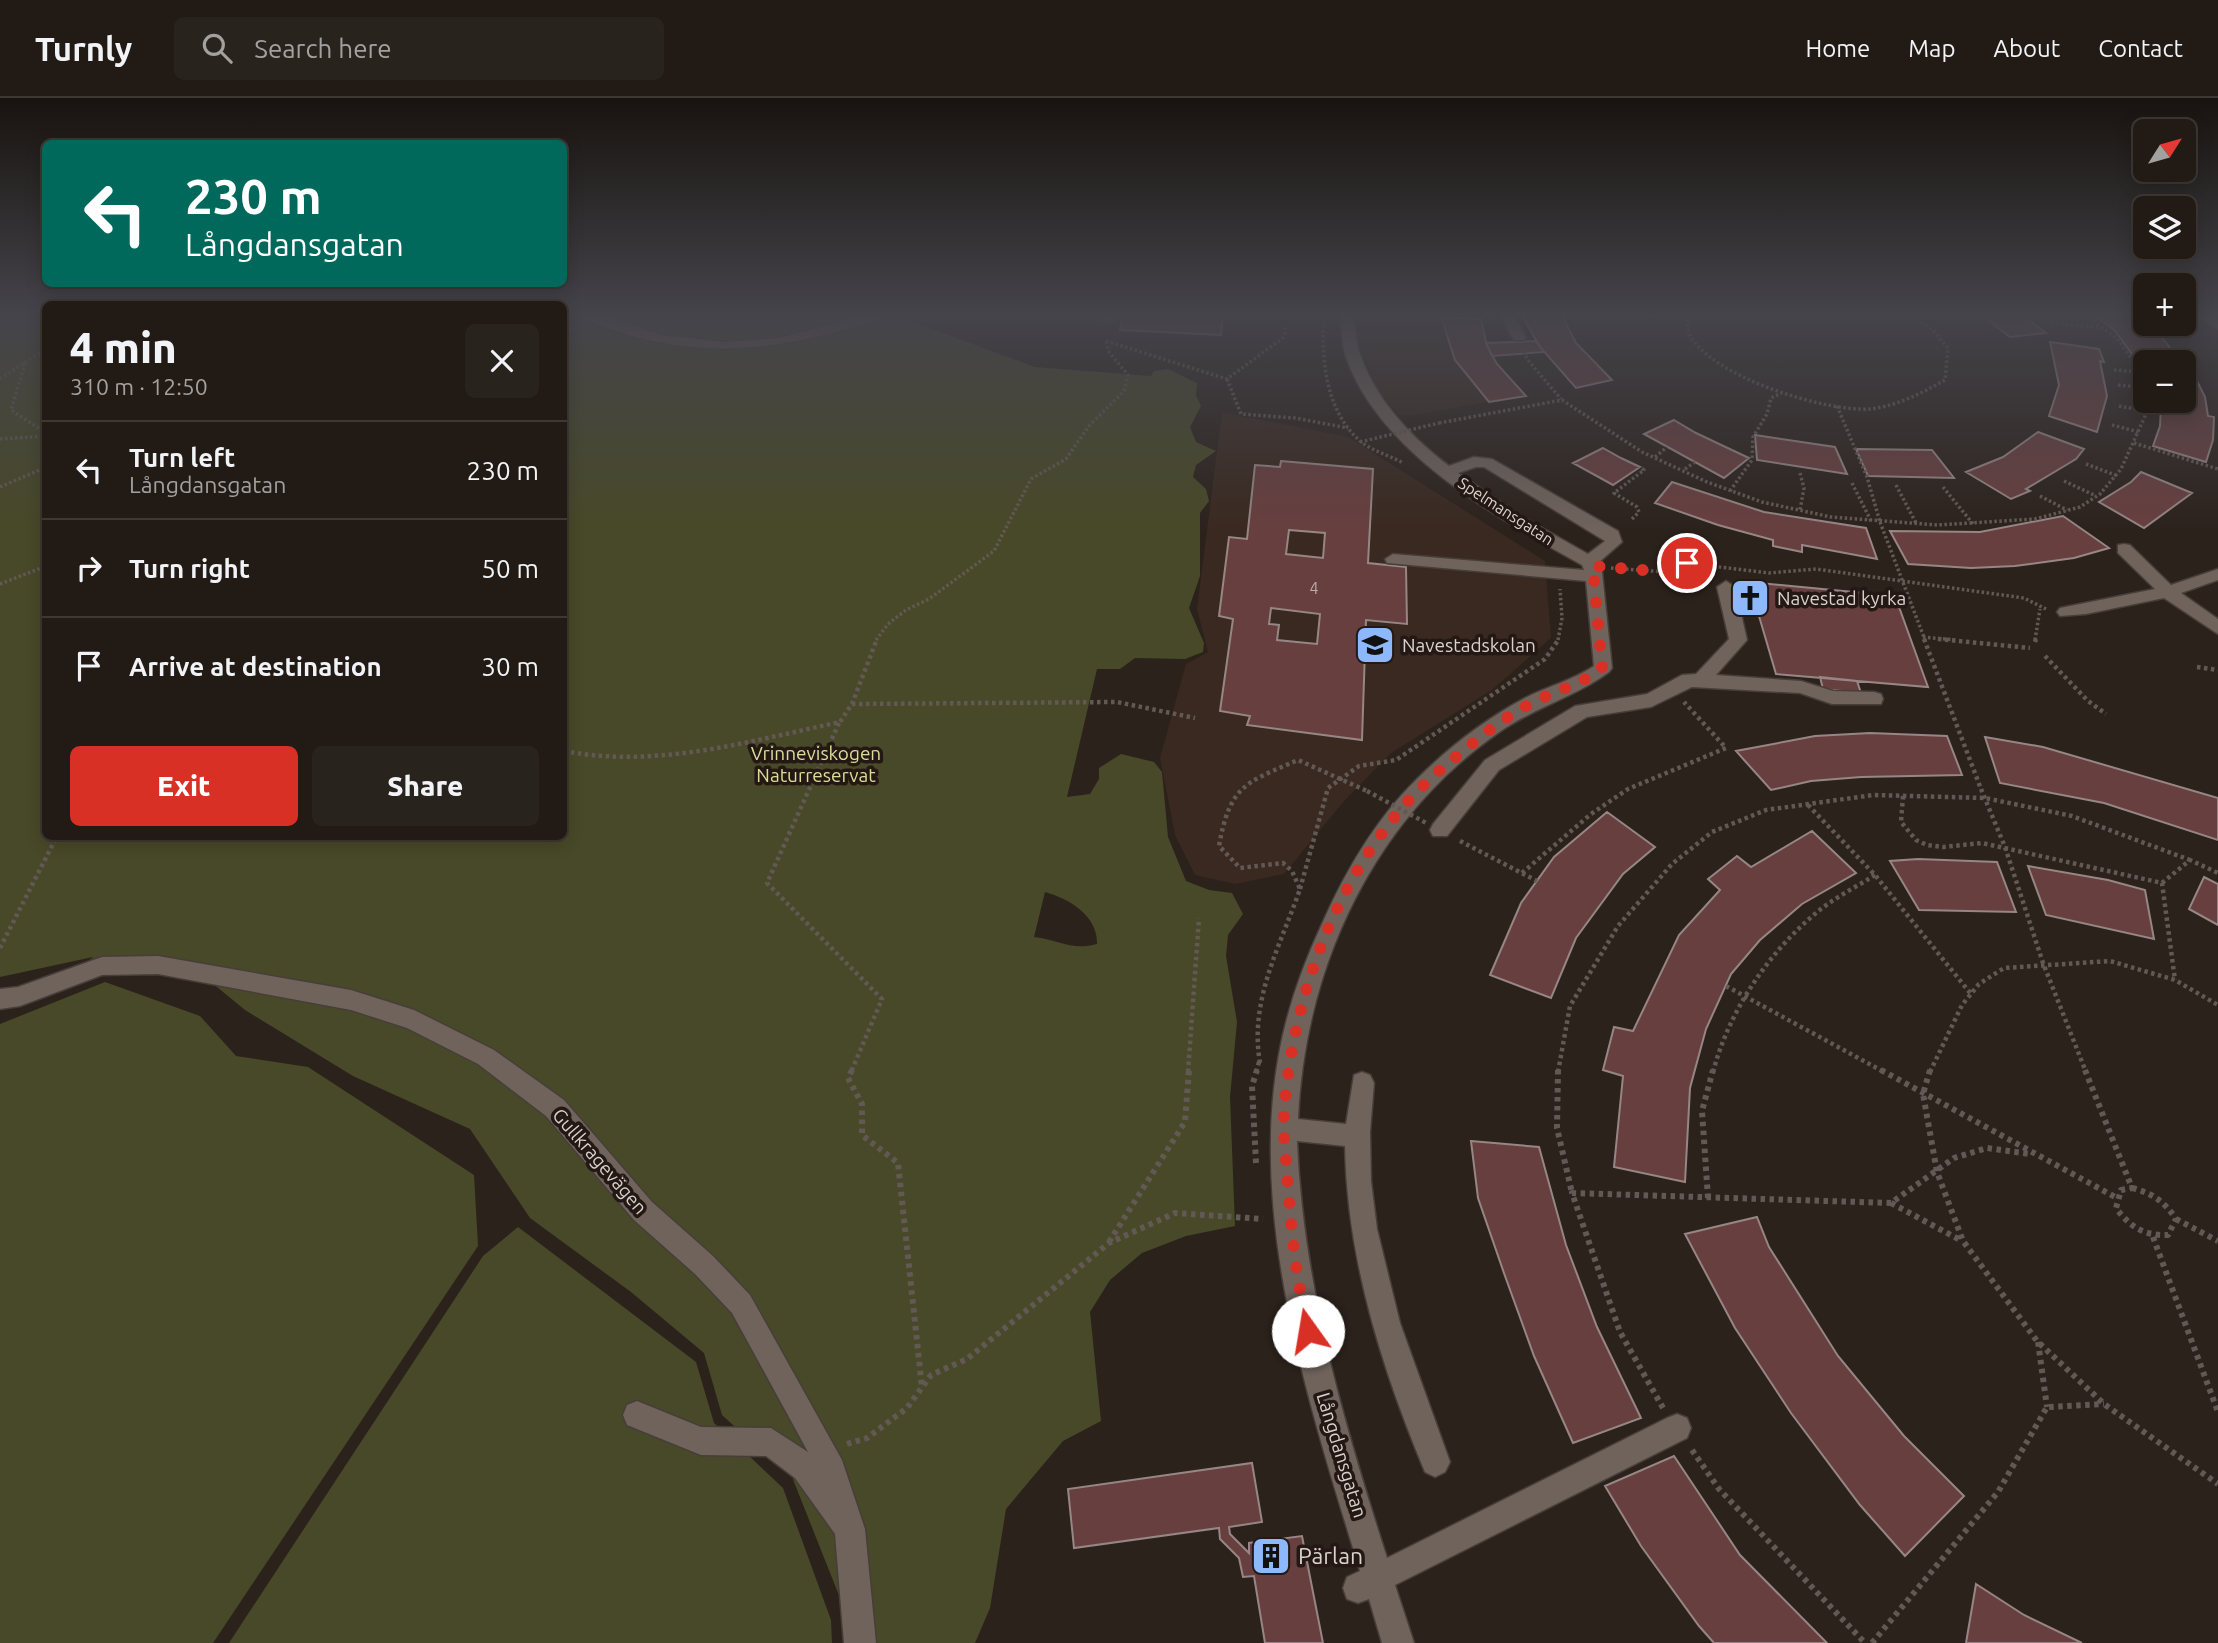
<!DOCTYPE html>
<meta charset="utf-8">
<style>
body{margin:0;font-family:Ubuntu,sans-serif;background:#29231e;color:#f1f3f6;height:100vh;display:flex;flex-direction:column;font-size:26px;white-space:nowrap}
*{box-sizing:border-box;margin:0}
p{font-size:23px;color:#a2a1a0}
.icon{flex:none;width:38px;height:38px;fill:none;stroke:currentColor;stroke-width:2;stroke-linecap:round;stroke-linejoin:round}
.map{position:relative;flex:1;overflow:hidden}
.panel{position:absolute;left:42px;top:203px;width:525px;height:539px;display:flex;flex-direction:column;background:#211a15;border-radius:10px;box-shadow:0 4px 18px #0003,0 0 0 2px #3e3834}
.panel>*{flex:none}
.guide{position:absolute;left:42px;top:42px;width:525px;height:147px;border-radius:10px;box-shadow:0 4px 18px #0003,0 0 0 2px #3e3834;background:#00695c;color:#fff;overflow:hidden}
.needle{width:46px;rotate:53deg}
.controls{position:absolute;left:2133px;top:21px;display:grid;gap:14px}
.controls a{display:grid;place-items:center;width:63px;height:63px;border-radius:10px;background:#211a15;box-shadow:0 4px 18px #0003,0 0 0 2px #3e3834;font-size:35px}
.pin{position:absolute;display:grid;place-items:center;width:60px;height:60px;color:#fff;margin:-30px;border:4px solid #fff;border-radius:50%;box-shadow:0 2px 7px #0007}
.me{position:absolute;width:77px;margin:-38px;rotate:347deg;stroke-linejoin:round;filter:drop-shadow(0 0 5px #0008)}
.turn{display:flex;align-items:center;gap:24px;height:147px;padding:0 28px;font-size:32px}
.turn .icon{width:91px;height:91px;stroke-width:2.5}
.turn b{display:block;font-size:49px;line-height:60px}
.round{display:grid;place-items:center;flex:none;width:74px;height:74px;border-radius:10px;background:#29231e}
.overview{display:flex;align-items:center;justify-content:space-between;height:119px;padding:0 28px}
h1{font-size:42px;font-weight:800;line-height:52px}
.button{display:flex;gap:14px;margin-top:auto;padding:14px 28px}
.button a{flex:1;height:80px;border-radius:10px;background:#d93025;color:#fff;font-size:28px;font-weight:800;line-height:80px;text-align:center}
.button a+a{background:#29231e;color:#f1f3f6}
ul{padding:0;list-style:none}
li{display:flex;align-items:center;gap:21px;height:98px;padding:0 28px;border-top:2px solid #3e3834}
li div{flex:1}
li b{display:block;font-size:26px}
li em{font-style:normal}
header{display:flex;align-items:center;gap:42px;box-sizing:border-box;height:98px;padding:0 35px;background:#211a15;border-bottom:2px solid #3e3834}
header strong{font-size:33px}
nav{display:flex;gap:38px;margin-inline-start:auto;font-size:24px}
.search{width:490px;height:63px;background:#29231e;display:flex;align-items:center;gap:18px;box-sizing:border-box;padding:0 24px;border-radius:10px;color:#a2a1a0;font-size:26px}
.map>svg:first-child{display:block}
.built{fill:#392920}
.green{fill:#484928;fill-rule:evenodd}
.building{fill:#683f3f;stroke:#968685;stroke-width:2;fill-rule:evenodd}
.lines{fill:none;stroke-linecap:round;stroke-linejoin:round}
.minor-casing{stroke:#473e3a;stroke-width:3}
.path-far2{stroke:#625954;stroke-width:3.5;stroke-dasharray:2.5 2.5;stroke-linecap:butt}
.path-far1{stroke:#625954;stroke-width:4.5;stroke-dasharray:3.5 3.5;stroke-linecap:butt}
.path{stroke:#625954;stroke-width:6;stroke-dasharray:4.5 4.5;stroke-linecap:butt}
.minor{fill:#6f635c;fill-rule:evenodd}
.path-bridge-far1{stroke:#625954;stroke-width:3.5;stroke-dasharray:2.5 2.5;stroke-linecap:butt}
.path-bridge{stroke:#625954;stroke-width:4.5;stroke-dasharray:3.5 3.5;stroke-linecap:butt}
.route{stroke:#d93025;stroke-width:12;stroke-dasharray:0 21.6}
.labels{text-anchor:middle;stroke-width:7;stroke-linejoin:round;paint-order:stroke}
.far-street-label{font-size:16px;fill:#d8d1cd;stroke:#231813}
.number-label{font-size:16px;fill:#bcacaa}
.poi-label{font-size:19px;fill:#d8d1cd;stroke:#231813;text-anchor:start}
.park-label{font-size:19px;fill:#dbde99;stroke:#231813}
.street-label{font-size:19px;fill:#d8d1cd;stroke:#231813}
.near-poi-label{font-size:23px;fill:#d8d1cd;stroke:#231813;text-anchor:start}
</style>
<header>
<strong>Turnly</strong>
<div class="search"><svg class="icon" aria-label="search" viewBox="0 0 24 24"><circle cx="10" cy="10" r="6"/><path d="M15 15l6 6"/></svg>Search here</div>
<nav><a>Home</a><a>Map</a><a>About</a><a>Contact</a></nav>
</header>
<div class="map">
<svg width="2218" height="1545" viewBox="0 0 2218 1545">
<rect width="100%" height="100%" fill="#2c221c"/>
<path class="built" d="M1364 216 1441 219 1455 262 1489 304 1410 318 1398 317 1377 290 1360 249 1357 234Z
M1222 314 1348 339 1545 463 1551 540 1492 592 1391 655 1345 702 1284 776 1235 786 1195 777 1175 737 1160 660 1186 566 1208 554 1197 511Z"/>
<path class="green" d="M0 216H45L46 738H564V216H905L902 220 1035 269 1151 278 1154 273 1168 271 1197 285 1196 297 1201 308 1190 329 1196 344 1216 353 1196 367 1193 379 1206 391 1209 403 1200 415V478L1189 510 1204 545 1203 554 1185 561 1135 560 1120 571H1097L1067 699 1090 696 1099 681V670L1121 656 1154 664 1162 674 1168 739 1186 783 1209 792 1232 795 1243 816 1228 837 1226 858 1237 924 1230 999 1235 1128 1186 1138 1142 1155 1110 1182 1090 1214 1101 1323 1063 1343 1006 1411 990 1510 975 1545H847L846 1515 794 1384 781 1339 743 1336 722 1317 704 1255 631 1194 530 1120 470 1031 353 978 245 912 194 870 89 863 93 859 0 879ZM1045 794C1070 801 1098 818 1097 846 1072 853 1060 842 1034 839Z
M105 884 200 918 236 958 308 969 474 1077 478 1148 213 1545H0V926Z
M518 1129 696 1264 714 1325 783 1390 831 1522 832 1545H229L483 1158Z"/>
<path class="building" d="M1123 216H1223L1221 237 1120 232Z
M1521 216H1561L1576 245 1612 282 1576 290 1540 249Z
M1980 216H2021L2046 235 2010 239Z
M2093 216H2134L2151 232H2156L2181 264H2146L2143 271 2115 233Z
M1441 219 1481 221 1487 248 1497 266 1526 298 1489 304 1455 262Z
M1536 243 1544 254 1492 258 1486 245Z
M2050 244 2099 251 2104 264 2100 263 2107 298 2097 334 2049 318 2059 287Z
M2184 269 2188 276 2194 277 2205 299 2208 318 2214 319 2213 342 2206 364 2153 348 2160 328 2161 309 2157 308 2156 303H2184Z
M1674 322 1696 335 1749 360 1724 380 1644 336Z
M2038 334 2084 351 2076 361 2026 391 2030 393 2011 401 1966 374 2003 359Z
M1755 337 1835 349 1847 376 1757 362Z
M1603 350 1621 360 1640 369 1613 387 1573 365Z
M1856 351 1932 352 1954 380 1868 378Z
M1281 363 1373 371 1368 465 1406 469 1407 526 1366 522 1362 642 1247 627 1250 618 1220 613 1233 521 1219 518 1229 439 1247 441 1255 367 1280 369ZM1289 432 1325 435 1323 460 1286 456ZM1271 510 1320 516 1317 546 1277 542 1279 527 1269 526Z
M2141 374 2192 395 2144 430 2099 404 2131 384Z
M1672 384 1764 414 1866 430 1877 461 1802 447V454L1773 448V442L1718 427 1655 405Z
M2063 418 2109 450 2074 460 2015 468 1971 470 1908 466 1890 433 1980 434Z
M1749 484 1895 498 1928 589 1776 576Z
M1820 579 1857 583 1861 595 1823 591Z
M1870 635 1947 638 1962 677 1861 679 1811 683 1771 692 1736 653 1815 638Z
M1985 639 2043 649 2218 700V742L2104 705 2000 685Z
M1607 714 1655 749 1623 776 1576 840 1551 900 1490 877 1521 805 1554 759Z
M1812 733 1856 775 1802 806 1760 842 1731 876 1706 931 1690 990 1685 1084 1614 1069 1623 978 1603 972 1614 929 1633 933 1679 837 1720 792 1708 781 1737 758 1751 769Z
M1918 761 1997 764 2016 814 1919 812 1890 763Z
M2028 768 2108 782 2145 792 2154 841 2046 817Z
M2204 779 2218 786V827L2189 811Z
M1471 1043 1539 1049 1566 1147 1597 1229 1641 1320 1573 1345 1534 1258 1505 1178 1478 1100Z
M1757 1119 1769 1149 1838 1258 1904 1338 1964 1398 1905 1458 1860 1407 1791 1315 1735 1230 1685 1136Z
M1674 1358 1740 1457 1827 1545H1714L1699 1528 1641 1448 1605 1388Z
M1252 1365 1262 1424 1229 1429 1230 1436 1249 1455V1445L1302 1438 1323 1545H1265L1254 1478 1243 1479 1239 1460 1220 1441 1219 1430 1074 1450 1068 1391Z
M1976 1486 2024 1517 2082 1545H1966Z"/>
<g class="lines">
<g class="minor-casing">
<path id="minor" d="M580 216H599L663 237 724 244 778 240 868 216H890C880 224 862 227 850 230 775 252 705 259 629 237 614 232 592 227 580 216Z
M1100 216H1114L1111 224 1106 225 1099 221Z
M1339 216H1353C1355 230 1356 246 1361 259 1377 303 1412 340 1449 368L1474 359 1492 361 1618 433 1622 444 1598 465 1602 474 1612 570 1609 574C1575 599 1533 610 1498 635 1372 723 1305 870 1298 1021L1346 1026 1354 977 1362 974 1370 977 1374 985 1370 1034 1371 1083 1377 1131 1400 1225 1450 1364 1445 1374 1435 1379 1425 1374C1382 1271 1347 1161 1345 1048L1297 1043C1303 1187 1343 1323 1387 1460L1667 1320 1677 1316 1687 1320 1691 1330 1687 1340 1395 1487 1414 1545H1382L1369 1501 1358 1505 1347 1501 1343 1490 1347 1479 1360 1473C1311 1312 1248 1124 1279 956 1287 911 1303 867 1322 826 1346 772 1375 722 1417 681 1449 649 1487 620 1527 599 1549 588 1573 582 1594 568L1586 483 1387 465 1385 461 1393 456 1584 472 1582 467C1498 420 1380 356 1346 259 1342 246 1342 230 1339 216ZM1476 369H1484L1605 443 1588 456 1519 417 1458 375Z
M1499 216H1513L1526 239 1524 242H1514Z
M2195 216H2211L2218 221V231Z
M2124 446 2130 447 2171 487 2218 471V482L2181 495 2218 521V536L2164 500 2086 516 2060 518 2057 514 2060 510 2155 491 2118 455V447Z
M1726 483 1735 489 1747 542 1716 577 1801 583 1833 593 1874 594 1881 596 1883 601 1881 606H1832L1800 595 1692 589 1651 609 1587 619 1499 672 1447 738H1433L1430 732 1433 726 1485 662 1575 608 1647 596 1682 577 1696 576 1729 541 1717 489Z
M158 858 351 892 414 912 494 952 564 1002 652 1104 713 1158 750 1197 842 1362 865 1431 876 1545H844L835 1436 795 1380 766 1358 701 1357 627 1327 623 1317 627 1307 637 1303 701 1329 771 1330 808 1354 732 1215 695 1176 634 1122 546 1018 478 966 407 930 351 912 158 876 102 877 20 908 0 911V891L18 889 102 859Z"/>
</g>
<path class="path-far2" d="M1629 216 1685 223
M1687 216C1688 223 1687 231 1690 237 1712 279 1825 314 1870 311 1897 308 1922 295 1945 282L1948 250 1932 231 1907 216
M2086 216 2118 242 2146 281
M1324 217C1321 260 1325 312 1360 343 1372 353 1389 357 1403 365
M2051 225 2103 230
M564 234 576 230
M1106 243 1227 281 1284 239 1286 227
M1524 253 1527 261 1561 301
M25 265 11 312 46 335
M2114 272 2141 274
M0 281 41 254 46 247
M1227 281 1241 316 1295 320 1348 330
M2118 287 2146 290
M564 289V336
M1837 308 1867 379 1880 424
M2119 308 2151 314
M1439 325 1562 302 1642 354 1707 384 1762 404 1831 419 1937 427 2035 421 2080 409 2100 396 2121 371 2152 303
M2112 327 2139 334
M0 341 46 338
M2134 345 2218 371
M1655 359 1667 349
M2086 366 2118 378
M1685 371 1695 364
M1800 375 1804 390 1800 412
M2064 383 2094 397
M1852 385 1871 423
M1896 387 1916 425
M0 389 46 369
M1943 389 1973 426
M1730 393 1752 362 1753 339 1767 316 1771 300 1782 295
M2040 398 2067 412
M1632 421 1639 414 1637 409 1614 395 1644 372 1640 369
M1611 470 1666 474 1687 465 1769 475 1816 471 2024 500 2046 511
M0 486 46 468
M1923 539 1955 542
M876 542 888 526 906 512 929 501 994 453 1031 381 1066 361 1088 329 1124 293 1128 277 1109 254 1106 243
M1558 542 1562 520 1560 491
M2035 542 2040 511"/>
<path class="path-far1" d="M1938 541 2030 550
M2035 544 2036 541
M2045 558 2088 603 2106 616
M2197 569 2218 572
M852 606 1117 604 1195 620
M839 625 767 785 882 901 851 974
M564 653C657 671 750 643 840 624L852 606 877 541
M1981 691 2005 749 2043 865 2086 974
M1903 698 1901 724 1916 742 1927 747 1943 749 1982 745 2162 785 2175 882
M1808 707 1875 777 1971 896
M1460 743 1537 783
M1522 775 1591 716 1628 691 1726 650 1684 604
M2162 785 2190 762 2218 775
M1300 791 1328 690 1359 668 1396 662 1545 561 1559 541
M0 850 57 738
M1726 888 1884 974
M1260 965C1249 902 1280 849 1300 791L1292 773 1283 765 1240 770 1219 748C1230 687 1245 685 1298 662L1367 693
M1188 974 1199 820
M1256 974 1259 964
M1558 974 1570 908 1618 828 1672 766 1712 734 1766 712 1873 697 1985 700 2072 718 2190 762
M1713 974C1729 913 1768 855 1816 815 1834 800 1856 789 1875 777
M1930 974 1962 907 1979 886 2004 870 2110 863 2175 882 2218 907"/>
<path class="path" d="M852 972 848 980 862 1006V1037L898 1065 922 1290
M1558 972 1557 1030 1572 1095
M1881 972 2117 1100
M1930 972 1923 996 1937 1074 1963 1143 2037 1243 2104 1306 2218 1386
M2085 972 2132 1090
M1256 1065 1252 988 1257 972
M2132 1090C2152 1095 2165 1104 2176 1121L2168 1137C2144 1138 2130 1129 2116 1110L2121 1092Z
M1708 1100 1702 1013 1713 972
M1891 1105 1962 1143
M2176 1121 2218 1143
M2153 1139 2218 1314
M1109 1144 1185 1024 1189 972
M2038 1244 2047 1309
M1663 1310 1620 1234 1572 1095 1891 1105 1954 1060 1987 1050 2030 1056
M847 1346 867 1340 907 1310 931 1277 967 1261 1109 1145 1175 1115 1263 1121
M1692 1352 1719 1391 1865 1545
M1872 1545 1998 1394 2047 1309 2104 1306"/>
<use href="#minor" class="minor"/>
<path class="path-bridge-far1" d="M1360 344 1439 325
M1880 424 1925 542"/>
<path class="path-bridge" d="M1924 541 1981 691
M1367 693 1428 726"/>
</g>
<linearGradient id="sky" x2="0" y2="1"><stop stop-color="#18130f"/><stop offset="0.5" stop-color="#45444b"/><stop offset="1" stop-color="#45444b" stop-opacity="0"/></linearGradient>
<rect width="2218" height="433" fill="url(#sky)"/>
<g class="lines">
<path class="route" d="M1308 1233C1296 1181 1291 1129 1287 1076 1286 1057 1283 1036 1284 1018 1292 890 1346 749 1446 667 1473 645 1501 621 1532 605 1556 592 1581 587 1602 570L1593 468 1666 474 1687 465"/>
</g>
<defs>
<g id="church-square" transform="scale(2.0125)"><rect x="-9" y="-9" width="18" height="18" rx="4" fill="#8db9fc" stroke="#231813"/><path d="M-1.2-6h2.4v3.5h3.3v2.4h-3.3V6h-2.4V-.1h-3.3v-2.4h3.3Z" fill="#111"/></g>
<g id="school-square" transform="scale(2.0125)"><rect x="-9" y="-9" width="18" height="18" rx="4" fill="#8db9fc" stroke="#231813"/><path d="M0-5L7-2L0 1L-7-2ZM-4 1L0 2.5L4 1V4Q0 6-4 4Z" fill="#111"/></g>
<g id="building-square" transform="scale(2.0125)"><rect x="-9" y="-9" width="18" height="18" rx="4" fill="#8db9fc" stroke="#231813"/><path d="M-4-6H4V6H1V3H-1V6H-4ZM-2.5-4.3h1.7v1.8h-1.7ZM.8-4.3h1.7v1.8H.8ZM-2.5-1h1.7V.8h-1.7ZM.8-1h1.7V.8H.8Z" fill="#111"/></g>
</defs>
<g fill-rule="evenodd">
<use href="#church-square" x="1750" y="500"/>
<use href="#school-square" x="1375" y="547"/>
<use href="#building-square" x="1271" y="1458"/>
</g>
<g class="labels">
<g class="far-street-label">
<text transform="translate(1506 413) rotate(33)" y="6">Spelmansgatan</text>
</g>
<g class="number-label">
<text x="1314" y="496">4</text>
</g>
<g class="poi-label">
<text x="1777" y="507">Navestad kyrka</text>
<text x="1402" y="554">Navestadskolan</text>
</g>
<g class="park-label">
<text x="816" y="662">Vrinneviskogen<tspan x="816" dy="22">Naturreservat</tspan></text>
</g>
<g class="street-label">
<text transform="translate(600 1063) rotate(49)" y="7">Gullkragevägen</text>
<text transform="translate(1342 1357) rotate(73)" y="7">Långdansgatan</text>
</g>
<g class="near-poi-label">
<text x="1298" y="1466">Pärlan</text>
</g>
</g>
</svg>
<div class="controls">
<a><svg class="needle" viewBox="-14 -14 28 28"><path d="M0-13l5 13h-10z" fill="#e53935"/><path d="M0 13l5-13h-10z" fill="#a2a1a0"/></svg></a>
<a><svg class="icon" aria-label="layers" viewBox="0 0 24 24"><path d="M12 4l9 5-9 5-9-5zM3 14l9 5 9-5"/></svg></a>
<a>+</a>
<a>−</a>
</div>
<div class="pin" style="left:1687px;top:465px;background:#d93025"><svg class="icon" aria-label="arrive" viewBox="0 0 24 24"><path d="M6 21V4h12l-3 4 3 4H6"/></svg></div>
<svg class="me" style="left:1308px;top:1233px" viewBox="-20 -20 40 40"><circle r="19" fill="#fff"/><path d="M0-13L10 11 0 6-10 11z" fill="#d93025"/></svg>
<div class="guide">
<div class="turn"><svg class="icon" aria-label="left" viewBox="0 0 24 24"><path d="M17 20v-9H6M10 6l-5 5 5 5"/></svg><div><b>230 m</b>Långdansgatan</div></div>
</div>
<section class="panel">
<div class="overview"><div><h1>4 min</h1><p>310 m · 12:50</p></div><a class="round"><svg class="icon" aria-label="close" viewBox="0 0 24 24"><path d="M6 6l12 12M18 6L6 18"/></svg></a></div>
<ul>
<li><svg class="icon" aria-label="left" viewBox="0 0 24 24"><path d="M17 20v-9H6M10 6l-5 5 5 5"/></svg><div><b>Turn left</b><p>Långdansgatan</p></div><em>230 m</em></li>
<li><svg class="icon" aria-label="right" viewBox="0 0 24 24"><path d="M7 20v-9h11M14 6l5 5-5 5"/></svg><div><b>Turn right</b></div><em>50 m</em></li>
<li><svg class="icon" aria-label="arrive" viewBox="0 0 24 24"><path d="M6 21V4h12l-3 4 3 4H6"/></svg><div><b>Arrive at destination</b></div><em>30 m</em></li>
</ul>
<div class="button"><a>Exit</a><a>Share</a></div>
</section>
</div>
